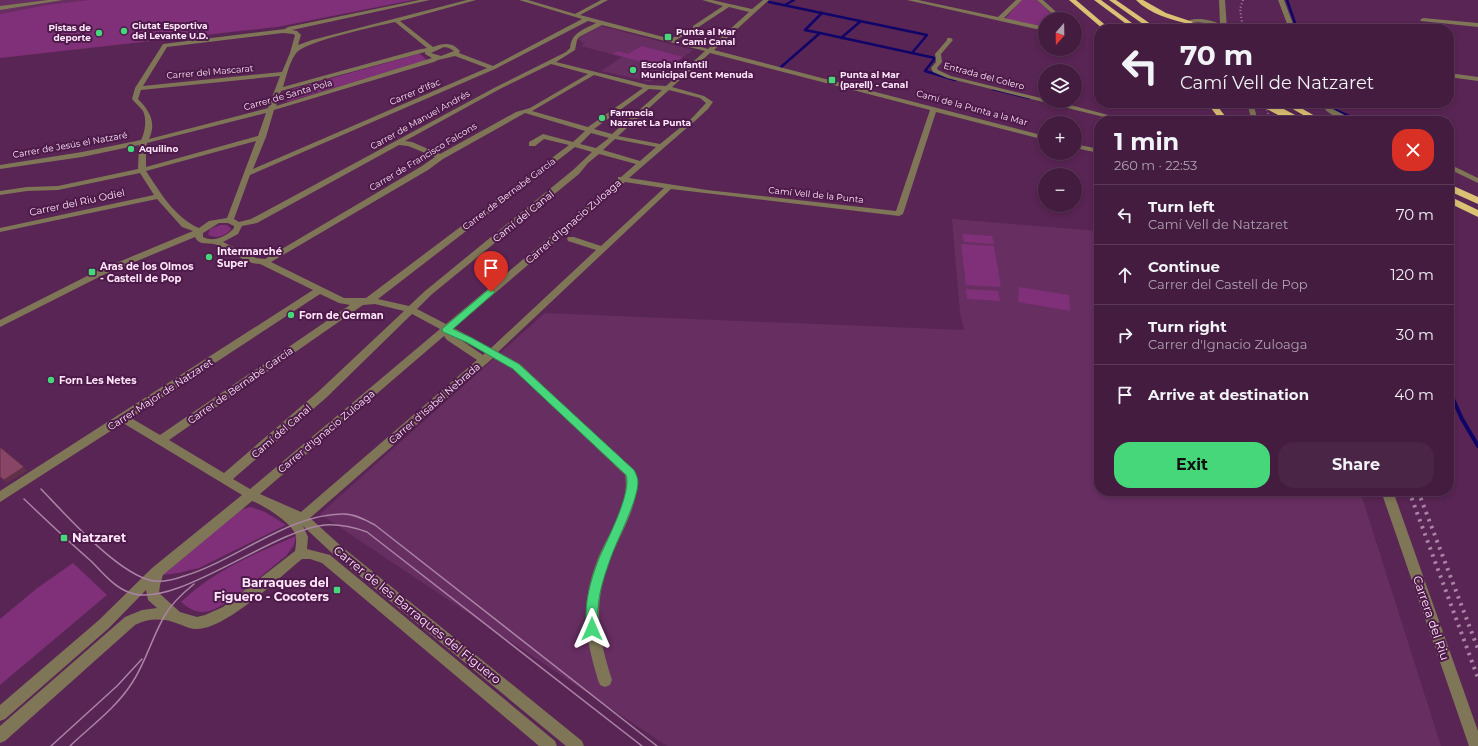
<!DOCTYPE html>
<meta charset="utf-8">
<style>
body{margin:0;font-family:Montserrat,sans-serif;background:#4a2546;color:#f1f3f6;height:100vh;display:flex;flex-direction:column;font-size:15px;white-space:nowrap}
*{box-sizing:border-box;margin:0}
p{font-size:13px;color:#afa1b0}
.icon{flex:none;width:22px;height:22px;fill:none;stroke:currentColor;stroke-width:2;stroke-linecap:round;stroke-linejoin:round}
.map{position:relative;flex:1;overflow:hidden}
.details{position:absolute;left:1094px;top:116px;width:360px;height:380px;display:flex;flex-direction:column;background:#431c3f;border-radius:16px;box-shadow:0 2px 6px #0003,0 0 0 1px #5b3a59}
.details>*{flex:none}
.guide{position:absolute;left:1094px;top:24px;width:360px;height:84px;border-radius:16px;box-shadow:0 2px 6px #0003,0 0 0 1px #5b3a59;background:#431c3f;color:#f1f3f6;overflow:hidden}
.needle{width:26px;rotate:200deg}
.controls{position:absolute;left:1038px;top:12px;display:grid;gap:8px}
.controls a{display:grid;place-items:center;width:44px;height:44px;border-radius:50%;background:#431c3f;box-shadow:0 2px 6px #0003,0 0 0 1px #5b3a59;font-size:20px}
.pin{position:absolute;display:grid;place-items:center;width:34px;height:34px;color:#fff;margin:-41px -17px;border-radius:50% 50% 50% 0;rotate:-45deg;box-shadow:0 0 4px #0007}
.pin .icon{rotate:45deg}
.me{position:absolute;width:44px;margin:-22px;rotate:0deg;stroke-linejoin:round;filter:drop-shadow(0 0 3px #0008)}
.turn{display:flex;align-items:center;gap:14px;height:84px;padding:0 20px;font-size:18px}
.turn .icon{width:52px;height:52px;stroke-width:2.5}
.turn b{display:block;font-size:28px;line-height:34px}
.round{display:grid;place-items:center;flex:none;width:42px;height:42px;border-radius:16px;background:#4a2546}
.head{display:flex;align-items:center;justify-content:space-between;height:68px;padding:0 20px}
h1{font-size:24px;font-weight:700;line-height:30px}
.primary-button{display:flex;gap:8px;margin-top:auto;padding:8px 20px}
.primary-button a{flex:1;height:46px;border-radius:16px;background:#45d77a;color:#111;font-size:16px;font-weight:700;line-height:46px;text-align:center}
.primary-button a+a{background:#4a2546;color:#f1f3f6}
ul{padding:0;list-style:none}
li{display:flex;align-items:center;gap:12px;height:60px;padding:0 20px;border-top:1px solid #5b3a59}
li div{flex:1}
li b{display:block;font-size:15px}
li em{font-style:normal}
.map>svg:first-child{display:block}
.built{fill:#672e61}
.green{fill:#7f3078}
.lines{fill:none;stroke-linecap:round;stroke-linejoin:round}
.stream-far1{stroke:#110469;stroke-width:2.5}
.stream{stroke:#110469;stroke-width:4}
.minor{fill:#7f7557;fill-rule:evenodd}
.highway{fill:#dbc174;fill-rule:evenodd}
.tram{stroke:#aa83a5;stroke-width:1.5}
.rail-far1{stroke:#aa83a5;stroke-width:2;stroke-dasharray:1 2.5;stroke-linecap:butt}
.rail{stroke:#aa83a5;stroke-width:4;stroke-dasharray:2.5 5;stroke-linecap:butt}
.highway-bridge{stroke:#dbc174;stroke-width:8}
.shaded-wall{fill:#603047}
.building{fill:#894566;stroke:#603047}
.route{fill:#45d77a;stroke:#2d8c4f}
.poi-dot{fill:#45d77a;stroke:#4d1a49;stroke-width:1.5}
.labels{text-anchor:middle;stroke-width:4;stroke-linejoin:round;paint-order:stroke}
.far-poi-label{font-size:9px;font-weight:bold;fill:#ffe5fa;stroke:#4d1a49;text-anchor:start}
.far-street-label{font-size:9px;fill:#ffe5fa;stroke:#4d1a49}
.street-label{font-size:10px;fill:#ffe5fa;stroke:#4d1a49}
.poi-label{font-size:10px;font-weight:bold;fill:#ffe5fa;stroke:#4d1a49;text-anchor:start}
.near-poi-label{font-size:12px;font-weight:bold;fill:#ffe5fa;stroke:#4d1a49;text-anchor:start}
.near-street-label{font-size:12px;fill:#ffe5fa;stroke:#4d1a49}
</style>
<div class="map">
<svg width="1478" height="746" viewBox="0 0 1478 746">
<rect width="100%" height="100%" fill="#592554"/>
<path class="built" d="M0 0H88L46 5 0 14Z
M601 26 693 50 650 82 601 71 622 57 581 46 584 44 578 38Z
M952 219 1099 231V491H1360L1441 746H667L320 514 545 313 964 330 960 313Z"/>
<path class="green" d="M88 0H413L277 27 0 58V14L46 5Z
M1021 0H1037L1057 19H1045V28L1005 19Z
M642 46 683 57 666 69 613 54 618 51 628 54Z
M418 54H420L427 60 287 102 291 90 293 89Z
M220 225H227L231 229C226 236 217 239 208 235L210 229Z
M962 234 992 236 994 244 964 242Z
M961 244 994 246 1001 287 966 285Z
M1019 287 1069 295 1070 311 1018 302Z
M966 289 998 291 1000 301 967 299Z
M251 507 265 512 286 525 199 568 178 573 163 575 239 510Z
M296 536 294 545 286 556C269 569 227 607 209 611 198 614 189 609 181 602 213 571 256 553 296 536Z
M73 563 107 595 0 685V619L36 589Z"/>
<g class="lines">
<path class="stream-far1" d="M1287 0 1297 29
M769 2 927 35 912 53
M785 5 794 0
M820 33 935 58 925 71 955 80
M841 38 861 21
M781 67 820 33 805 30 822 13
M993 89 1029 98
M1331 103 1333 109 1360 121"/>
<path class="stream" d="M1449 390 1462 419 1478 446"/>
<path class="minor" d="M48 0H63L0 10V6Z
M419 0H430L292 30 297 31 301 35 298 45 312 40 467 0H476L400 21 433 47C444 43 452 42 460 51L459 53 493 66 582 19 519 0H528L575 14 601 0H608L580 15 671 39 687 29H691V31L676 40 708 49 749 12 729 7 697 28H693V26L723 6 702 0H712L752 9 763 0H769L714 50 1045 136V140L936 112 903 214 899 216 671 189 498 352 520 364 636 473C641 503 622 530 611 557 593 604 597 633 612 680L610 685 605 687 600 685 598 680C584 633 580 605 598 558 609 532 630 504 625 475L512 368 493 358 310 518 341 546 582 741 584 746H566L333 554 303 526 308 537 307 549 330 555 555 741 557 746H539L322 563 310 559H302C280 577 225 630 196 629 188 629 181 624 173 622 160 618 147 619 135 625L5 741 0 743V726L125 617 142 610 157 608 148 600 146 590 109 628 5 719 0 721V705L99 620 152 568 242 495 123 423 0 502V491L313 290 260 264C243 264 230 248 214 244 207 243 198 245 195 237L103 275 0 327V320L97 271 193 231 182 227 157 199 0 232V228L154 195 140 173 58 190 27 191 0 195V191L27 187 58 186 138 169 139 145 82 157 0 169V165L82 152 141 140C145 133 147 119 143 111 140 107 135 103 132 99L135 88 163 44 285 29 288 27ZM588 21 596 23C583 30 572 32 570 48L566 52 494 88 251 219 239 222 234 219 250 175 495 69ZM395 22 427 48 417 50 283 87C286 77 290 60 297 52 310 40 374 27 395 22ZM602 25 705 51 666 86 648 85 556 62 575 50 577 40 579 37ZM283 33 293 34 295 35 290 53 282 72 143 86 167 47ZM444 47 449 48 454 51 441 56 431 53ZM425 52V54L432 58 276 106 281 91ZM710 53 930 110 896 211 707 190 629 178 696 120 708 109 713 102 704 96 672 87ZM455 56 487 68 253 169 266 137 274 110 434 62 438 60ZM551 64 588 74 530 108 516 112 440 154 412 142 405 141 498 90ZM594 75 643 88 588 127 532 111ZM280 76 268 108 149 139C157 122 149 110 138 99L141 90ZM649 89 662 90 612 134 594 129ZM669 90 700 98 706 103 692 118 660 144 618 136ZM266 113 258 136 146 167V147L147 143ZM525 113 585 131 573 142 543 134 529 142V146H535L544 139 569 145 366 298H344L271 262 428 170 443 159ZM591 133 609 138 596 148 580 144ZM615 139 656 147 640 161 603 150ZM256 141 227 218 209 221 199 228C175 218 160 192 146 171ZM399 145 408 146 435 157 422 166 265 259 256 258 223 242 238 234 242 226 257 223ZM575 147 592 152 573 170 425 291 409 306 378 299ZM599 154 636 164 621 177H618V180L446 324 417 309 431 295 579 174 588 163ZM625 182 664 188 601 246 574 237H568L567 239 568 241 596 250 491 348 454 328ZM219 223H228L234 226V228C227 236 214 243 203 237V233ZM320 294 339 303 350 305 160 435 131 418ZM375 304 404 311 319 391 224 473 169 440 363 305ZM412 314 440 329 250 489 233 479 327 397ZM444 336 447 340 477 360 301 512 260 494ZM458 338 485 353 483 355ZM252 501C264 506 288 520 295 533 297 538 296 545 295 551L223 607 205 615 197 617 180 612 159 593 160 585 163 575Z
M907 0H918L998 17 1016 0H1022L1004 18 1045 27V31Z
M1037 0H1043L1064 19H1058Z
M1219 0H1225L1227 29C1215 29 1199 16 1187 26L1189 29H1183L1181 26C1190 15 1209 19 1220 24Z
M1278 0H1284L1295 29H1289Z
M1423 18 1478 23V27L1421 21 1420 20Z
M947 38H951L953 40 941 54 942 62 937 68 938 70 951 76 1045 99V101H1055L1131 121H1120L947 78 933 72 931 68 936 62 935 54 947 40Z
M1449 73 1478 77V81L1449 77Z
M1247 103H1253L1258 121H1252Z
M1321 103H1327L1329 107 1356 121C1345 121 1325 115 1321 103Z
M1075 144 1099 149V153L1075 148Z
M1449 164 1478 178V183L1449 169Z
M1381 491H1393L1478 731V746H1469Z"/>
<path class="highway" d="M1069 0H1076L1110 29H1103Z
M1094 0H1101L1140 29H1133Z
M1109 0H1116L1158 29H1150Z
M1136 0H1143L1166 13 1193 22 1190 24C1171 20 1150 14 1136 0Z
M1207 103H1215L1229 121H1221Z
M1282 103H1292L1324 121H1314Z
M1449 184 1478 197V204L1449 191Z
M1449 196 1478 210V217L1449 203Z"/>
<path class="tram" d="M41 489C67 516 112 567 146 579 158 584 173 580 184 576 235 561 290 513 344 514 355 514 366 520 375 525L657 746
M24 499C46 520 68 541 91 561 102 572 113 586 128 592 173 612 271 530 325 525 340 524 353 527 367 532L642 746
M51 746 117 686 142 659
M70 746C91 726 116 708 132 683 146 662 152 637 165 615 172 603 183 593 194 584"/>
<path class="rail-far1" d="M1243 0 1240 9 1243 29
M1264 103 1271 121"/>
<path class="rail" d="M1409 491 1478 678
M1418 491 1478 649"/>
<path class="highway-bridge" d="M1264 103 1298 121"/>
</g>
<path class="shaded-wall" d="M24 467 27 471 7 483 4 480Z"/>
<path class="building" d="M0 447 24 467 4 480 0 477Z"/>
<path class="route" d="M491 289 495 292 494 293 453 329 472 338 519 364 634 470C636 474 638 478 638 482 638 500 618 538 611 557 605 574 599 591 598 608 597 616 599 625 596 633L592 634 587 633C585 627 586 621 586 615 586 595 593 573 600 556 608 538 632 492 626 475L513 369 466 342 443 332 442 330 443 328 488 290Z"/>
<g class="poi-dot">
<circle cx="124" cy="31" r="4"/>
<circle cx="99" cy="33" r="4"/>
<rect x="664" y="33" width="8" height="8" rx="2"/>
<circle cx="633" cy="70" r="4"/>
<rect x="828" y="76" width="8" height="8" rx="2"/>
<circle cx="602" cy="118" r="4"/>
<circle cx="131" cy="149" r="4"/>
<circle cx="209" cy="257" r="4"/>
<rect x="88" y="268" width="8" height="8" rx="2"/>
<circle cx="291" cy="315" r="4"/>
<circle cx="51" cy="380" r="4"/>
<rect x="60" y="534" width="8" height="8" rx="2"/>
<rect x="333" y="586" width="8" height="8" rx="2"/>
</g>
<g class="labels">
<g class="far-poi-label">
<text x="132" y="29">Ciutat Esportiva<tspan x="132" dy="10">del Levante U.D.</tspan></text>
<text x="91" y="31" text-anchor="end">Pistas de<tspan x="91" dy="10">deporte</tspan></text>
<text x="676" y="35">Punta al Mar<tspan x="676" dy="10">- Camí Canal</tspan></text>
<text x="641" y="68">Escola Infantil<tspan x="641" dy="10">Municipal Gent Menuda</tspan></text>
<text x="840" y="78">Punta al Mar<tspan x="840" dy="10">(parell) - Canal</tspan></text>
<text x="610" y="116">Farmacia<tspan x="610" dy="10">Nazaret La Punta</tspan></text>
<text x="139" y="152">Aquilino</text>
</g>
<g class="far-street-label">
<text transform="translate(210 72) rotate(-5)" y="3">Carrer del Mascarat</text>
<text transform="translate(984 76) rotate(15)" y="3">Entrada del Colero</text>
<text transform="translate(415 92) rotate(-23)" y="3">Carrer d'Ifac</text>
<text transform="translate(288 95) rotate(-16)" y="3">Carrer de Santa Pola</text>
<text transform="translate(972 108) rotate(15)" y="3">Camí de la Punta a la Mar</text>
<text transform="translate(420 120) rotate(-29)" y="3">Carrer de Manuel Andrés</text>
<text transform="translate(70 145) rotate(-10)" y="3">Carrer de Jesús el Natzaré</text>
<text transform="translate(423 157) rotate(-31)" y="3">Carrer de Francisco Falcons</text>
<text transform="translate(509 194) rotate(-37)" y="3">Carrer de Bernabé García</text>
<text transform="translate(816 195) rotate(6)" y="3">Camí Vell de la Punta</text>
</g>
<g class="street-label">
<text transform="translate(77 202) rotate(-12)" y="4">Carrer del Riu Odiel</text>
<text transform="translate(523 216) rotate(-39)" y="4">Camí del Canal</text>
<text transform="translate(573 221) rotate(-41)" y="4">Carrer d'Ignacio Zuloaga</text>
<text transform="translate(240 385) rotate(-35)" y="4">Carrer de Bernabé García</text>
<text transform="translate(160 394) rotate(-33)" y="4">Carrer Major de Natzaret</text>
<text transform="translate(434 403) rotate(-41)" y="4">Carrer d'Isabel Nebrada</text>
<text transform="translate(281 431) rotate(-41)" y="4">Camí del Canal</text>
<text transform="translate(326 431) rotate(-40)" y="4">Carrer d'Ignacio Zuloaga</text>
</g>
<g class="poi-label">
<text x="217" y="255">Intermarché<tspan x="217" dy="12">Super</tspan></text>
<text x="100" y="270">Aras de los Olmos<tspan x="100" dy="12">- Castell de Pop</tspan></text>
<text x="299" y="319">Forn de German</text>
<text x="59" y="384">Forn Les Netes</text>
</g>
<g class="near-poi-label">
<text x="72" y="542">Natzaret</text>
<text x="329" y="587" text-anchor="end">Barraques del<tspan x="329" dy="14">Figuero - Cocoters</tspan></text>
</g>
<g class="near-street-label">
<text transform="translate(417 615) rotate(39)" y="4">Carrer de les Barraques del Figuero</text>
<text transform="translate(1431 618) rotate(71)" y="4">Carrera del Riu</text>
</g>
</g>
</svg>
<div class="controls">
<a><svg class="needle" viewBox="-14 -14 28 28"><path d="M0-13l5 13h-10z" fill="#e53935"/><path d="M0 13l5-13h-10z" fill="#afa1b0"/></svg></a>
<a><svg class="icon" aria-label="layers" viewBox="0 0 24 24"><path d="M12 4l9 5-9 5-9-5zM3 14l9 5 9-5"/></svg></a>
<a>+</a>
<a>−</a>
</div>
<div class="pin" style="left:491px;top:292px;background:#d93025"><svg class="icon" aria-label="arrive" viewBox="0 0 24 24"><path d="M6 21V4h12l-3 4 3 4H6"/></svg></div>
<svg class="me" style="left:592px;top:629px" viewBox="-20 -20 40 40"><path d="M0-17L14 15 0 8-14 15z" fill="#45d77a" stroke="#fff" stroke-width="4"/></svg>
<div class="guide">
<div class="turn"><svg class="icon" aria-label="left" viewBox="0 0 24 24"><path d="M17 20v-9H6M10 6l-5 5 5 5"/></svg><div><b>70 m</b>Camí Vell de Natzaret</div></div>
</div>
<section class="details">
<div class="head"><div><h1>1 min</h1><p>260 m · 22:53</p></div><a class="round" style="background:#d93025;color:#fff"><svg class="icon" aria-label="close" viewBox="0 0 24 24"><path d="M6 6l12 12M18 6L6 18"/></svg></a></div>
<ul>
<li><svg class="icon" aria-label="left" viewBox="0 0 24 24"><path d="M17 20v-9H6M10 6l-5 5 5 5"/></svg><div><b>Turn left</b><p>Camí Vell de Natzaret</p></div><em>70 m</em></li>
<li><svg class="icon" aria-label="ahead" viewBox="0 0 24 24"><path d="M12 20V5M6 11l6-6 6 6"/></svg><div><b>Continue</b><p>Carrer del Castell de Pop</p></div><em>120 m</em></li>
<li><svg class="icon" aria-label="right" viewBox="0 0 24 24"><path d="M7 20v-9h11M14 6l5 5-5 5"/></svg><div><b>Turn right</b><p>Carrer d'Ignacio Zuloaga</p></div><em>30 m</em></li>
<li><svg class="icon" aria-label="arrive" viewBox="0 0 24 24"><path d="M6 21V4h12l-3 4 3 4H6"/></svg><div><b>Arrive at destination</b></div><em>40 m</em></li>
</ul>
<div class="primary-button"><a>Exit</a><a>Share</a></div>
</section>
</div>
